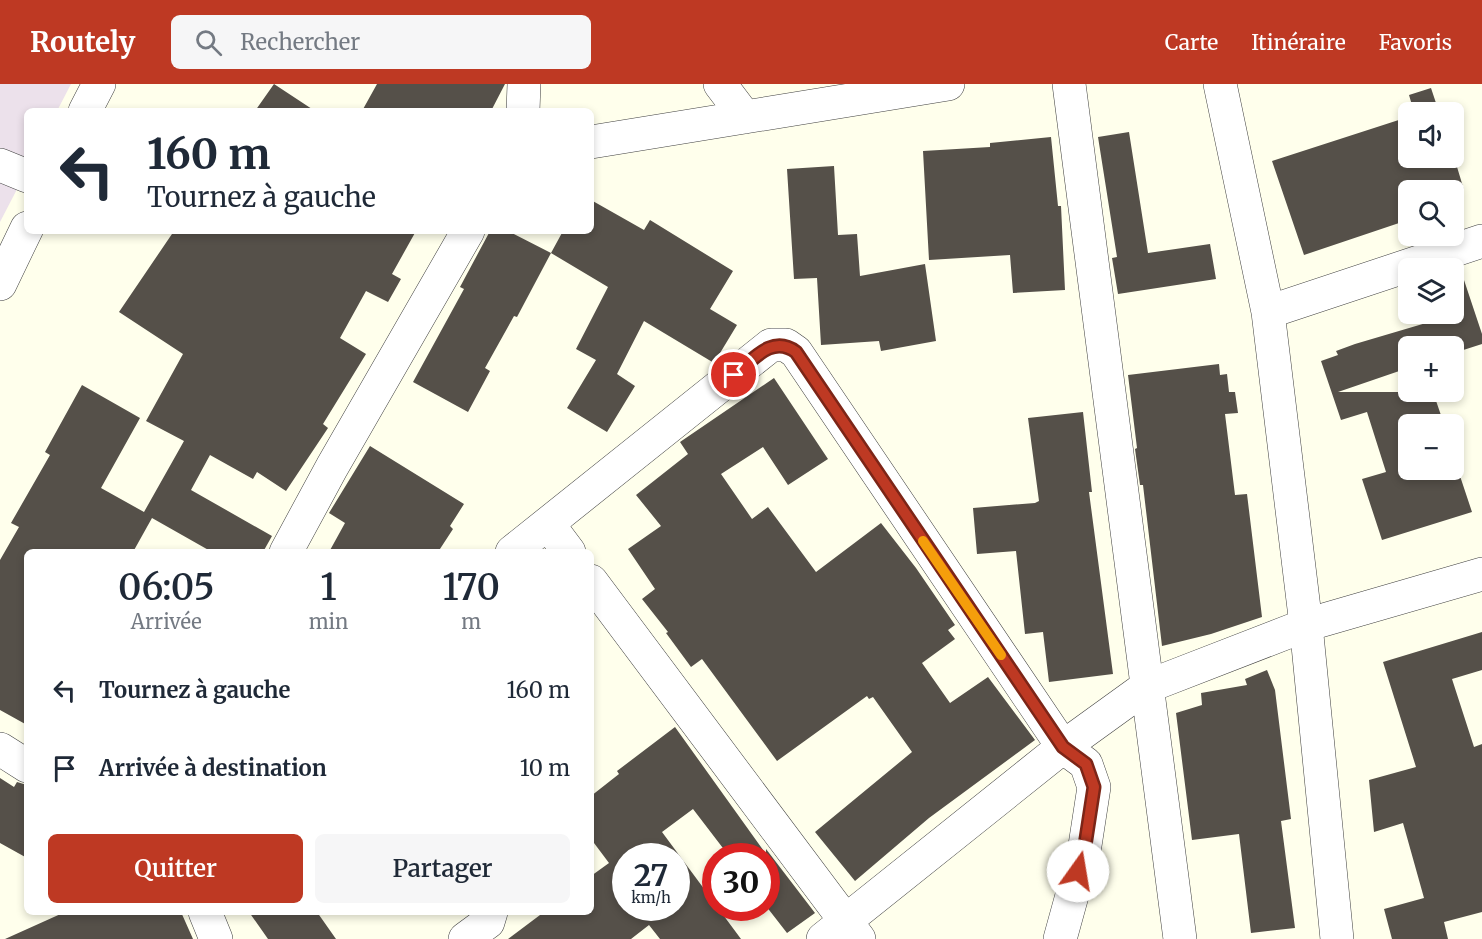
<!DOCTYPE html>
<html lang="fr">
<meta charset="utf-8">
<style>
body{margin:0;font-family:Merriweather,serif;background:#f6f6f7;color:#1f2937;height:100vh;display:flex;flex-direction:column;font-size:22px;white-space:nowrap}
*{box-sizing:border-box;margin:0}
p{font-size:20px;color:#747a83}
.icon{flex:none;width:33px;height:33px;fill:none;stroke:currentColor;stroke-width:2;stroke-linecap:round;stroke-linejoin:round}
.map{position:relative;flex:1;overflow:hidden}
.drawer{position:absolute;left:24px;top:465px;width:570px;height:366px;display:flex;flex-direction:column;background:#fff;border-radius:9px;box-shadow:0 3px 9px #0003}
.drawer>*{flex:none}
.guide{position:absolute;left:24px;top:24px;width:570px;height:126px;border-radius:9px;box-shadow:0 3px 9px #0003;background:#fff;color:#1f2937;overflow:hidden}
.fabs{position:absolute;left:1398px;top:18px;display:grid;gap:12px}
.fabs a{display:grid;place-items:center;width:66px;height:66px;border-radius:9px;background:#fff;box-shadow:0 3px 9px #0003;font-size:30px}
.speed{position:absolute;left:612px;top:759px;display:flex;gap:12px;font-size:30px;font-weight:700;text-align:center}
.speed>*{display:grid;place-content:center;width:78px;height:78px;border-radius:50%;background:#fff;box-shadow:0 3px 9px #0003;line-height:1}
.speed small{font-size:15px;font-weight:400}
.speed .limit{border:9px solid #d22;background:#fff;color:#111}
.pin{position:absolute;display:grid;place-items:center;width:51px;height:51px;color:#fff;margin:-26px;border:3px solid #fff;border-radius:50%;box-shadow:0 2px 6px #0007}
.me{position:absolute;width:66px;margin:-33px;rotate:13deg;stroke-linejoin:round;filter:drop-shadow(0 0 4px #0008)}
.turn{display:flex;align-items:center;gap:21px;height:126px;padding:0 24px;font-size:27px}
.turn .icon{width:78px;height:78px;stroke-width:2.5}
.turn b{display:block;font-size:42px;line-height:51px}
.eta{display:flex;justify-content:space-evenly;align-items:center;height:102px;text-align:center}
.eta b{font-size:36px;font-weight:600;line-height:42px}
.cta{display:flex;gap:12px;margin-top:auto;padding:12px 24px}
.cta a{flex:1;height:69px;border-radius:9px;background:#be3923;color:#fff;font-size:24px;font-weight:600;line-height:69px;text-align:center}
.cta a+a{background:#f6f6f7;color:#1f2937}
ul{padding:0;list-style:none}
li{display:flex;align-items:center;gap:18px;height:78px;padding:0 24px}
li div{flex:1}
li b{display:block;font-size:22px}
li em{font-style:normal}
header{display:flex;align-items:center;gap:36px;box-sizing:border-box;height:84px;padding:0 30px;background:#be3923;color:#fff}
header strong{font-size:28px}
nav{display:flex;gap:33px;margin-inline-start:auto;font-size:21px}
.search{width:420px;height:54px;background:#f6f6f7;display:flex;align-items:center;gap:15px;box-sizing:border-box;padding:0 21px;border-radius:9px;color:#747a83;font-size:22px}
.map>svg:first-child{display:block}
.industrial{fill:#ece1eb}
.building{fill:#555049;fill-rule:evenodd}
.lines{fill:none;stroke-linecap:round;stroke-linejoin:round}
.minor-casing{stroke:#404040;stroke-width:34}
.minor{stroke:#fff;stroke-width:33}
.route-casing{stroke:#7c2517;stroke-width:15}
.route{stroke:#be3923;stroke-width:10}
.slow{stroke:#f59e0b;stroke-width:10}
</style>
<header>
<strong>Routely</strong>
<div class="search"><svg class="icon" aria-label="search" viewBox="0 0 24 24"><circle cx="10" cy="10" r="6"/><path d="M15 15l6 6"/></svg>Rechercher</div>
<nav><a>Carte</a><a>Itinéraire</a><a>Favoris</a></nav>
</header>
<div class="map">
<svg width="1482" height="855" viewBox="0 0 1482 855">
<rect width="100%" height="100%" fill="#ffffec"/>
<path class="industrial" d="M0 0H71L57 27H27V86L0 138Z"/>
<path class="building" d="M274 0 315 27H255Z
M377 0H505L491 27H362Z
M1431 4 1439 28H1414L1409 11Z
M1408 33V74L1454 73 1464 106H1408V136L1304 171 1272 77Z
M1129 48 1148 169 1210 160 1216 195 1118 210 1112 174 1117 173 1098 53Z
M1051 53 1058 122H1061L1065 206 1013 209 1010 171 929 176 923 67 990 63V59Z
M834 82 838 151 857 150 860 192 925 180 936 257 881 267 879 257 821 261 817 194 794 195 787 85Z
M591 116 644 146 650 136 733 187 710 225 737 241 714 279 644 237 617 290 635 302 607 348 567 324 596 276 576 265 608 203 551 169 563 147H591Z
M174 147H416L392 190 401 195 388 218 366 207 340 254 366 270 323 340 328 344 286 407 257 388 253 395 210 371 191 406 272 452 263 468H212L152 434 133 468H27V641L0 626V476L19 443 11 439 50 371 45 368 82 301 140 334 101 404 144 428 184 357 146 337 183 270 119 228Z
M490 147H508L551 169 517 233 514 232 485 284 490 287 468 328 413 298 464 205 460 203Z
M1460 184 1482 250V260L1454 269V262H1408V284L1338 308H1433L1444 340H1408V386H1458L1472 428 1382 456 1362 395 1386 388 1367 328 1341 336 1321 277 1338 271 1336 267 1355 260 1426 239 1422 230H1454V186Z
M1219 280 1220 291 1227 290 1229 308H1235L1238 329 1225 330 1235 411 1247 410 1262 533 1211 550 1162 562 1143 401H1140L1135 365 1137 364 1128 291Z
M774 294 828 375 788 401 763 363 721 390 752 435 768 423 816 488 881 439 916 484 955 541 948 546 955 555 922 579 950 619 988 593 1035 656 929 734 855 797 815 748 912 668 873 613 869 615 867 612 777 677 702 575 691 583 666 549 668 548 642 515 655 505 628 465 661 442 636 411 688 370 680 358Z
M1083 328 1092 408H1089L1113 590 1049 598 1043 548 1025 550 1016 467 977 470 973 424 1035 419 1039 417 1028 334Z
M370 362 464 420 450 442 453 445 438 468H329L345 439 329 429Z
M1482 548V586L1452 595 1474 663 1482 660V828L1444 838 1448 855H1392L1384 825 1424 814 1403 739 1374 748 1369 696 1416 683 1383 578Z
M1267 586 1275 606 1291 735 1281 737 1295 844 1251 849 1239 750 1192 756 1176 629 1202 621 1201 609 1247 601 1245 595Z
M675 643 766 770V765L815 829 787 849 766 822V772H729L693 725 662 748 716 821V824H718L741 855H660L649 841 631 855H508L544 828H591V792L609 779 591 755V712L619 690 617 687ZM626 772H676V824H626Z
M0 694 14 703 17 698 27 701V774L0 759Z
M65 828H181L193 855H5Z
M249 828H317L336 855H268Z"/>
<g class="lines">
<g class="minor-casing">
<path id="minor" d="M720 0 745 33
M1069 0 1180 855
M1220 0 1268 228 1306 541 1337 855
M85 27 99 0
M523 27 524 0
M591 58 948 0
M0 81 27 92
M0 200 27 144
M1268 228 1482 157
M548 440 569 468
M286 468 332 383 468 147
M512 468 771 261H786L796 268 1063 663 1086 680 1094 703 1084 768 1060 855
M591 497 859 855
M0 665 27 682
M205 828 216 855
M465 855 488 838 491 828
M823 855 1063 663 1146 603 1306 541 1482 490"/>
</g>
<use href="#minor" class="minor"/>
</g>
<g class="lines">
<g class="route-casing">
<path id="route" d="M734 291C753 276 772 250 796 268L1063 663 1086 680 1094 703 1084 768 1078 787"/>
</g>
<use href="#route" class="route"/>
<path class="slow" d="M923 457 1001 571"/>
</g>
</svg>
<div class="fabs">
<a><svg class="icon" aria-label="sound" viewBox="0 0 24 24"><path d="M4 9h4l5-4v14l-5-4H4zM17 9q2 3 0 6"/></svg></a>
<a><svg class="icon" aria-label="search" viewBox="0 0 24 24"><circle cx="10" cy="10" r="6"/><path d="M15 15l6 6"/></svg></a>
<a><svg class="icon" aria-label="layers" viewBox="0 0 24 24"><path d="M12 4l9 5-9 5-9-5zM3 14l9 5 9-5"/></svg></a>
<a>+</a>
<a>−</a>
</div>
<div class="speed"><div>27<small>km/h</small></div><div class="limit">30</div></div>
<div class="pin" style="left:734px;top:291px;background:#d93025"><svg class="icon" aria-label="arrive" viewBox="0 0 24 24"><path d="M6 21V4h12l-3 4 3 4H6"/></svg></div>
<svg class="me" style="left:1078px;top:787px" viewBox="-20 -20 40 40"><circle r="19" fill="#fff"/><path d="M0-13L10 11 0 6-10 11z" fill="#be3923"/></svg>
<div class="guide">
<div class="turn"><svg class="icon" aria-label="left" viewBox="0 0 24 24"><path d="M17 20v-9H6M10 6l-5 5 5 5"/></svg><div><b>160 m</b>Tournez à gauche</div></div>
</div>
<section class="drawer">
<div class="eta">
<div><b>06:05</b><p>Arrivée</p></div>
<div><b>1</b><p>min</p></div>
<div><b>170</b><p>m</p></div>
</div>
<ul>
<li><svg class="icon" aria-label="left" viewBox="0 0 24 24"><path d="M17 20v-9H6M10 6l-5 5 5 5"/></svg><div><b>Tournez à gauche</b></div><em>160 m</em></li>
<li><svg class="icon" aria-label="arrive" viewBox="0 0 24 24"><path d="M6 21V4h12l-3 4 3 4H6"/></svg><div><b>Arrivée à destination</b></div><em>10 m</em></li>
</ul>
<div class="cta"><a>Quitter</a><a>Partager</a></div>
</section>
</div>
